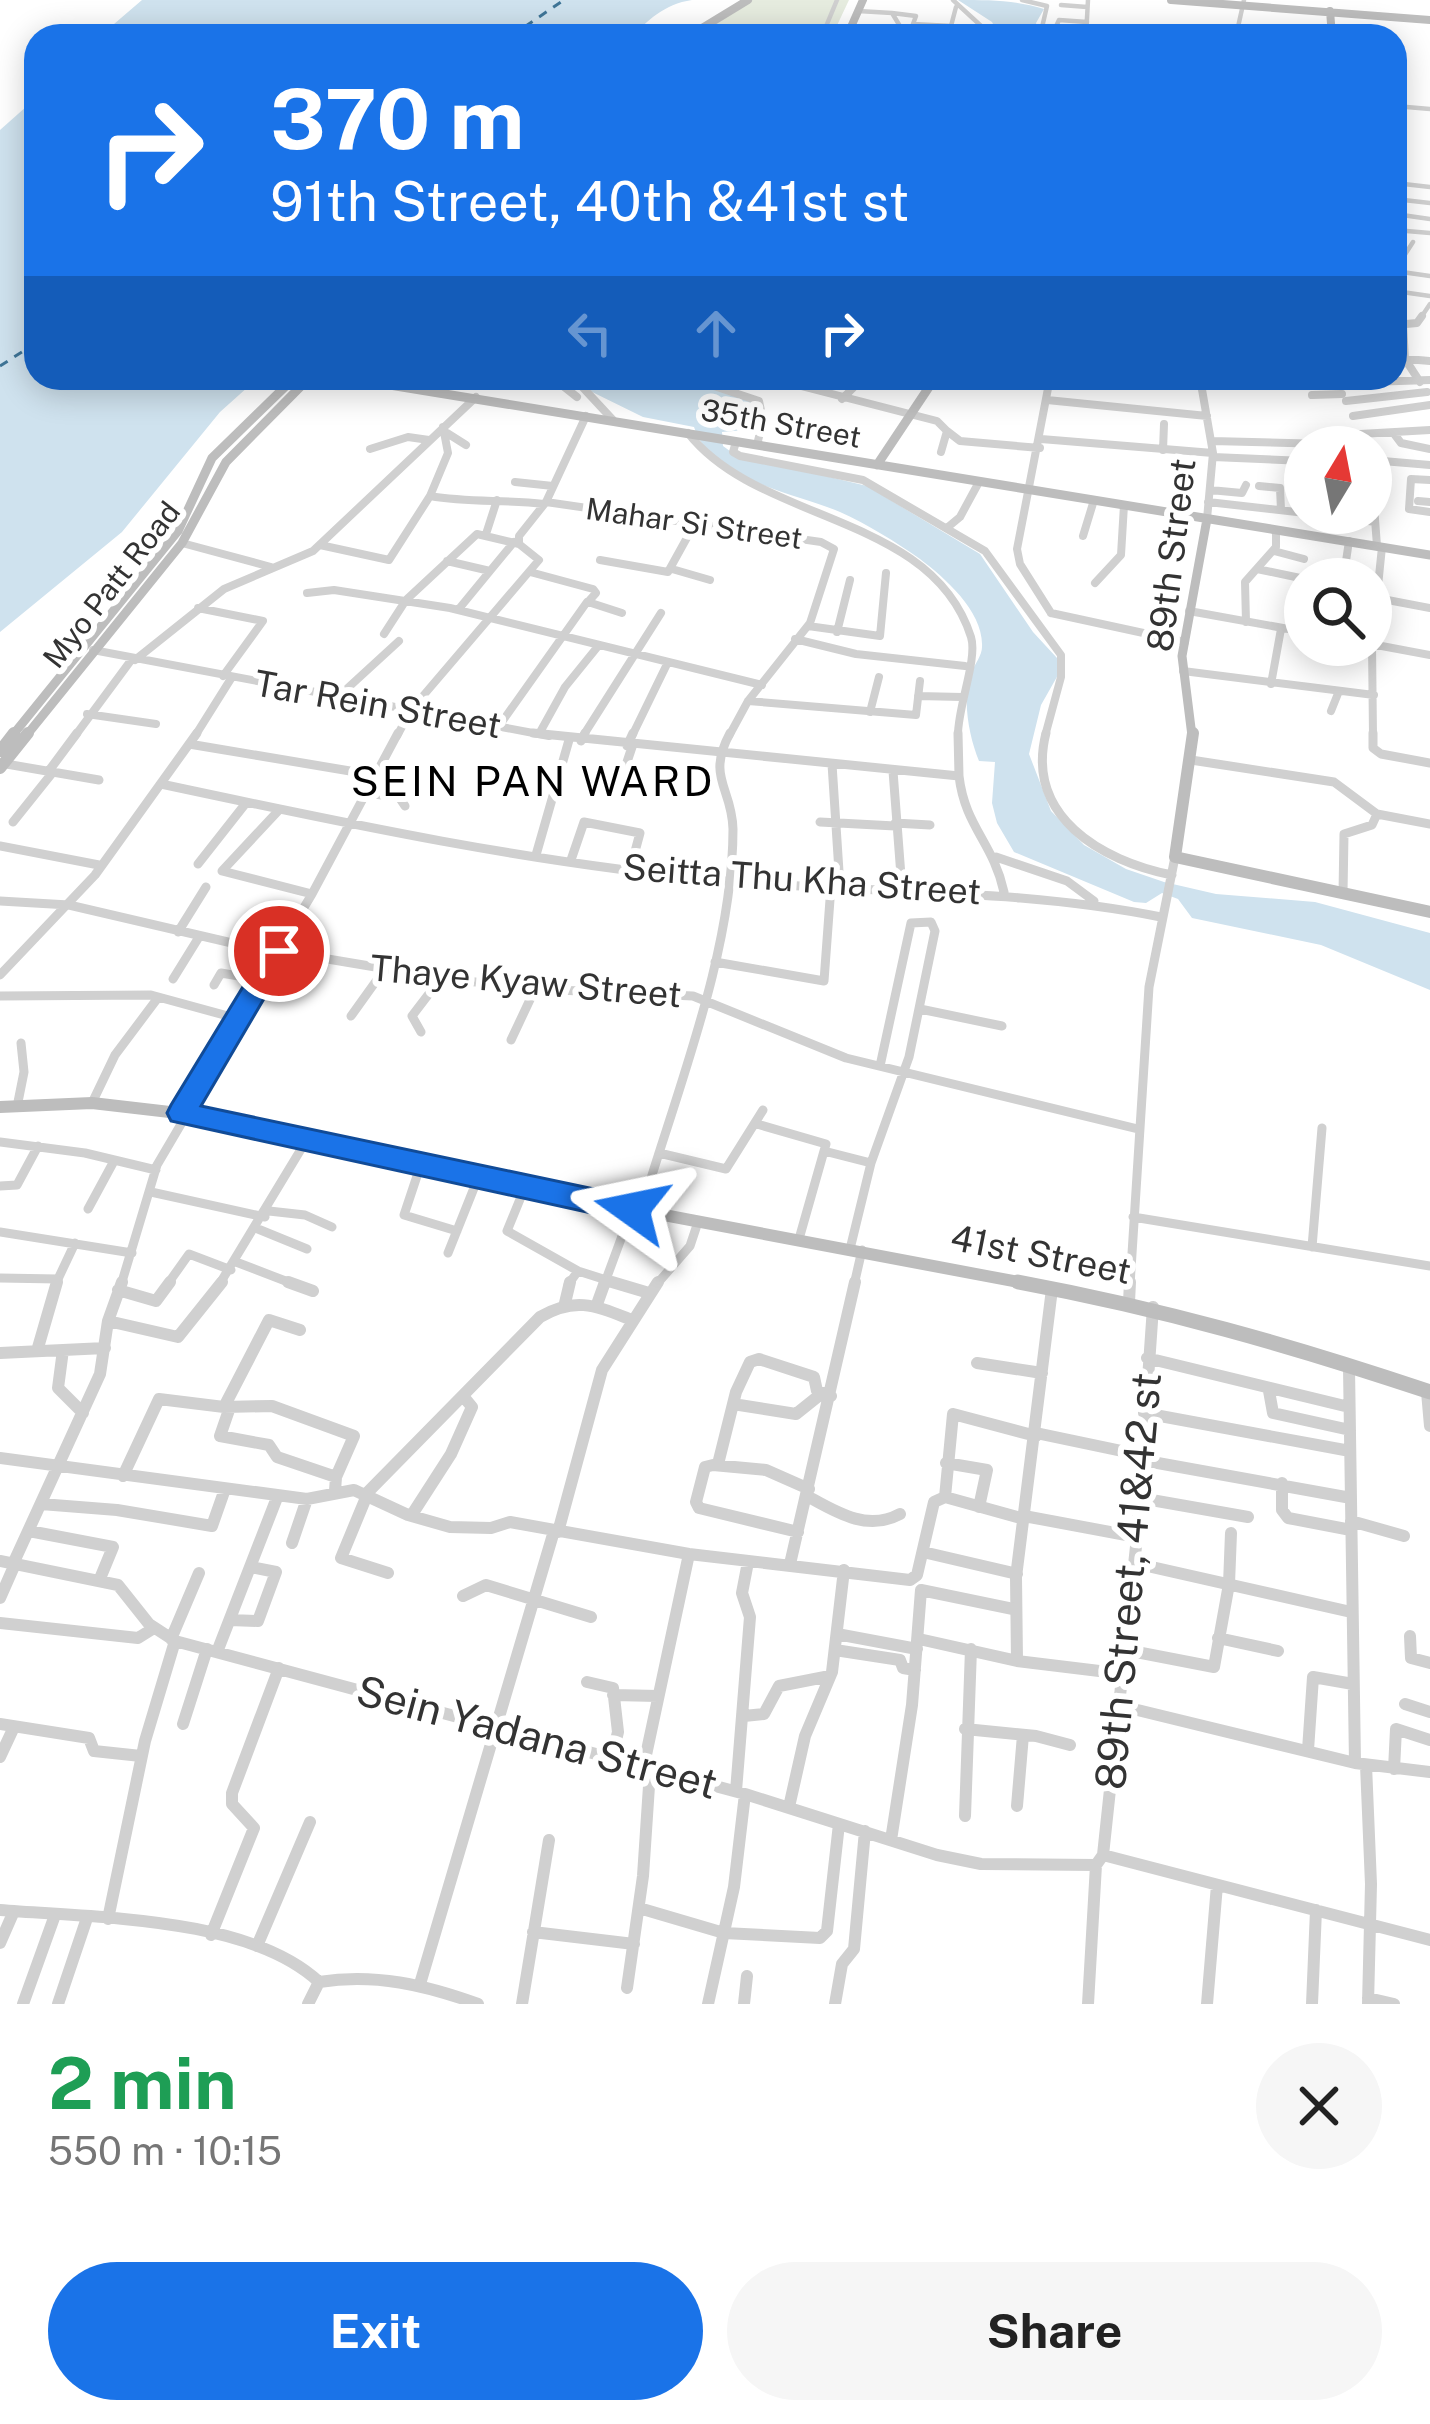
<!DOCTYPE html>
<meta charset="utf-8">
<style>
body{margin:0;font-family:"Public Sans",sans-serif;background:#f6f6f6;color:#222;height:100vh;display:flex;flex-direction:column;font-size:45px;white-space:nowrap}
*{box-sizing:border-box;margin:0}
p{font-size:39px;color:#767676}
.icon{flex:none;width:66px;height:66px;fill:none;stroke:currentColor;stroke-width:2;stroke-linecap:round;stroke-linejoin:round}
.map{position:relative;height:2004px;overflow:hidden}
.panel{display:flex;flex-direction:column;background:#fff;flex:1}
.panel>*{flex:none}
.guide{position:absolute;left:24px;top:24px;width:1383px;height:366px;border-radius:36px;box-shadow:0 6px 30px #0003;background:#1a73e8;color:#fff;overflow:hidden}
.needle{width:78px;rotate:10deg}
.fabs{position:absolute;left:1284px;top:426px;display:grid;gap:24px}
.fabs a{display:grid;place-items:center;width:108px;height:108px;border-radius:50%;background:#fff;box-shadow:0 6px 30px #0003;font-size:60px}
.pin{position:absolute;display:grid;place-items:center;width:102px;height:102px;color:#fff;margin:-51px;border:6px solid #fff;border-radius:50%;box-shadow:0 3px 12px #0007}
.me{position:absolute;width:132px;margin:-66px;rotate:282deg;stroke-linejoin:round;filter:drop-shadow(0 0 9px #0008)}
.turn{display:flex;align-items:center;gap:42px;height:252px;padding:0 48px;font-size:54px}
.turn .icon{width:156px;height:156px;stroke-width:2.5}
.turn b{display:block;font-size:84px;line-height:102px}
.lanes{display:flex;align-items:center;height:114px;padding:0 48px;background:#0003;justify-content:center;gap:60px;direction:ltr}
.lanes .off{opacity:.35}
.round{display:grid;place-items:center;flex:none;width:126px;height:126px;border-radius:63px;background:#f6f6f6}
.headline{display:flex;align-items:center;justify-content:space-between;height:204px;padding:0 48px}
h1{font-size:72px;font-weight:700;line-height:90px;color:#1e9e55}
.button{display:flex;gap:24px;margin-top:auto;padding:24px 48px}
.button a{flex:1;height:138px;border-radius:72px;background:#1a73e8;color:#fff;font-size:48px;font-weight:700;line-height:138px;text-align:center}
.button a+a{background:#f6f6f6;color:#222}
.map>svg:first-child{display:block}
.green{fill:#e6ecdf}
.water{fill:#cfe2ee}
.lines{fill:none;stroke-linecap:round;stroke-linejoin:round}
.ferry{stroke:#3f7597;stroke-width:3;stroke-dasharray:9 8;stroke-linecap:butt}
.street-far3{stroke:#d0d0d0;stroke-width:4.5}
.street-far2{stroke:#d0d0d0;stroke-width:8}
.street-far1{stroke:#d0d0d0;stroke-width:9}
.street{stroke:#d0d0d0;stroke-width:12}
.secondary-far3{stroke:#bdbdbd;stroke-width:8}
.secondary-far2{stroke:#bdbdbd;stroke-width:9}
.secondary-far1{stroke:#bdbdbd;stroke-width:12}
.secondary{stroke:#bdbdbd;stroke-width:15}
.route{fill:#1a73e8;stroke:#114b97;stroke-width:3}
.labels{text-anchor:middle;stroke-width:12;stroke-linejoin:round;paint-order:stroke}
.far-street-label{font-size:30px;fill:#333;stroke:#fff}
.street-label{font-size:36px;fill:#333;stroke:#fff}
.quarter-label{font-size:42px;letter-spacing:3px;fill:#000;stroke:#fff}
.near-street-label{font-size:42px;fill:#333;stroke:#fff}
</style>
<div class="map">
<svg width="1430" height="2004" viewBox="0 0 1430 2004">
<rect width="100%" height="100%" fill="#fff"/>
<path class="green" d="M752 0H849L832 36H698Z"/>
<path class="water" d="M142 0H692C664 4 646 22 633 36H100Z
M958 0C989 0 1016 0 1044 9L1036 23 1039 36H999L992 22Z
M36 98V378H258L220 412 122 532 0 632V130Z
M581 378C618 378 725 378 752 402 759 409 758 420 757 429L722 432 723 446 734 454 867 486 980 554 1033 632 1057 658 1058 675 1041 705 1029 754 1051 811 1084 845 1126 869 1164 882 1216 894 1315 902 1430 933V990L1321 945 1192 918 1178 899 1162 893 1146 903 1134 902 1014 852 997 823 992 803 995 762 979 761C969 737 961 697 972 671 975 664 982 655 982 647 984 612 945 578 920 559 896 542 867 524 840 512 794 492 711 481 694 427L643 417 584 388Z"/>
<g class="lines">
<path class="ferry" d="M511 36 564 0
M0 366 36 343"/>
<path class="street-far3" d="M953 0 992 36
M1022 0 1047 6 1040 36
M1061 5 1087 7
M858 11 892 13 906 36
M892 13 916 16 913 24 951 26 956 7
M951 26 992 34
M1238 26 1267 29V36
M1087 27 1186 36
M848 33 877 36
M1052 35 1059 20 1087 22
M822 36 837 0
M1086 36 1088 0
M1186 36H1211
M1236 36 1244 0
M1395 106 1430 109
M1395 183 1430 187
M1395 199 1430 203
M1395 214 1430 219
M1395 230 1430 233
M1395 270 1413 242
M1395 271 1430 276
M1395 291 1430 296
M1420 319 1430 304"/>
<path class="street-far2" d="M1395 325 1417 323 1422 316
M1403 325 1405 359 1420 382
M1395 358 1430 361
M553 378 577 397
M574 378 613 420
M690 378 759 401 763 420 757 445
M770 378 937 421 947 431 941 452
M1050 378 1017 549 1020 564 1051 613
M1200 378 1213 453 1207 519
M1337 383 1430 380
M1312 395 1342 394
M842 399 863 378
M1047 400 1207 416
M1346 401 1427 392
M1353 416 1430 405
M947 431 960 441 1040 448
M447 433 466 445
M688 433C759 524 932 513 971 637 978 659 957 709 958 736
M1360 434 1430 430
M1395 435 1401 443 1430 449
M1041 439 1213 453
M1212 441 1363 445
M736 442 733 452 740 456 863 480 985 551 1061 655V677L1045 736
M370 449 408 437 429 440
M1163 450 1164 424
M1213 457 1305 461
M1371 460 1430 465
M1371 465 1377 546
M1430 480 1411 479 1409 509 1430 512
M515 482 553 486
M1259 486 1280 488 1281 510
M1210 490 1242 493 1246 485
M430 496 448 453 443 427
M1418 501 1430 502
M546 502 821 542 834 549 810 623 748 701 729 736
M1208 502 1341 517 1344 513
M1343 517 1375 522
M948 527 960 517 979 482
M486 534 497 500
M1083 536 1094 500
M182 543 271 567
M320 545 389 560 430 496C469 503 505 499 544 504
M1274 551 1304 559
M600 560 668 572 694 525
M447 561 490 571 458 610
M1346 561 1349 541
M672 569 710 580
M1257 569 1305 579
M490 571 514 542
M530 572 593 589 596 593 588 602 622 613
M1095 583 1121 555 1124 505
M307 593 334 590 450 608 762 685
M1377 598 1430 608
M198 608 263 621 223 676
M1189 611 1305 632
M1051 613 1185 642
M1246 622 1245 582 1276 547V530
M808 626 880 636 886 573
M837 632 850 580
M384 634 406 600 477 534 519 544
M795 639 856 654 965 666
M1371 644 1430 655
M93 650 549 736
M135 660 224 589 313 551 476 397
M1183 671 1374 695
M1271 684 1281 629
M339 696 399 641
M918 696 962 697
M748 701 916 715 920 681
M1331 711 1339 691
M870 712 879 677
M87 714 156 724
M499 726 587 602
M539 734 565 687 599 645
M75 736 132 659
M195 736 232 677
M397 736 411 710 539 560 519 544V536L546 502 586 416
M583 736 661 613
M632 736 668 662
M1373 736 1372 644 1382 547"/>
<path class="street-far1" d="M533 733 959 776C965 827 993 842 1004 892
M958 733 959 776
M1046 733C1025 816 1101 861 1172 875
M1373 733V748L1381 754 1430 763
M581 741 585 733
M189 744 374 775
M627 746 633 733
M1191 760 1334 782 1377 814 1372 825 1344 834 1343 893
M0 763 99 780
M832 764 840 887
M893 771 902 889
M48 772 77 733
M620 783 632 747
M161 784C348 824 535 864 726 881 872 894 1017 888 1161 917
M365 793 399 797 405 806
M279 810 222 871 312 894
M1377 814 1430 824
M13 822 53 772
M820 822 895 826
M895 823 930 825
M0 846 99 865
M536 855 569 740
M996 857 1067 881 1094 901
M571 860 584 822 640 833 630 870
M198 864 246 803
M0 901 69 905 232 943 441 978 535 989 693 996 846 1058 1138 1129
M178 932 206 887
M715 962 824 981 831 886
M0 975 95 875 197 733
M173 979 199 937
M214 985 221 973 262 980
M0 996 151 995 239 1019
M920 1009 1002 1026
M351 1016 384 970
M421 1032 412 1016 441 978
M511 1040 535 989
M92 1103 115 1055 157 999
M17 1107 24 1072 21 1043
M181 1113 312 894 398 733
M757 1124 826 1144 799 1239
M0 1142 85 1153 156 1170
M824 1151 871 1163
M659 1153 726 1169 763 1110
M420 1167 404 1215 457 1231
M0 1186 17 1185 38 1146
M525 1187 507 1231 578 1271 568 1285
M151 1192 265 1217
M88 1209 114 1161
M269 1211 305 1215 332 1227
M641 1211C676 1092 733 953 733 829 732 787 706 778 730 733
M1133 1217 1430 1266
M258 1229 307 1249
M0 1232 132 1253
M1312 1247 1322 1128
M850 1249 871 1163 909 1057 935 931 931 922 911 923 880 1066
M448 1253 478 1178
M236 1262 296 1285
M578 1271 622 1285
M0 1278 58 1279 56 1285
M58 1279 75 1243
M121 1285 157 1165 187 1114
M167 1285 189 1254 231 1270
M219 1285 306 1141
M604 1285 632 1209
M656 1285 690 1246 698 1222
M854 1285 862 1250
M1130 1285 1149 987 1175 857"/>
<path class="street" d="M288 1282 313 1291
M612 1282 649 1293
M118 1290 156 1301 170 1282
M1129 1302 1130 1282
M565 1303 570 1282
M596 1307 605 1282
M108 1321 178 1337 222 1282
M63 1350 58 1388 83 1413
M37 1351 57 1282
M0 1353 105 1348
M1147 1358 1349 1407
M977 1363 1042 1373
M1349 1368 1355 1763
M1269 1391 1273 1413 1350 1430
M1427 1392 1430 1426
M733 1404 796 1414 821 1394
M224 1407 272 1406 354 1436 336 1477 335 1491
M230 1407 220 1436 269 1445 277 1457 336 1477
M1144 1413 1350 1451
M1036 1433 1141 1455
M0 1458 307 1499 354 1490 408 1515 450 1527 491 1528 510 1522 689 1554 910 1580 917 1575 934 1502 945 1497 1021 1518
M1141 1460 1351 1498
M946 1463 987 1470 979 1507
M718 1464 736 1392 750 1362 759 1359 814 1377 817 1391 831 1396
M123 1476 159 1399 224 1407 269 1320 300 1330
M1282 1483V1510L1288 1518 1351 1530
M365 1495 540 1317C576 1296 596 1306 632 1320
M807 1496C836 1512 867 1532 900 1514
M945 1497 953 1414 1036 1436
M1140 1498 1248 1517
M365 1500 341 1558 388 1573
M41 1504 117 1510 212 1526 225 1489
M413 1513 451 1454 472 1407 463 1396
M1024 1516 1137 1537
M1351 1521 1404 1536
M29 1531 113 1547 99 1581
M558 1532 602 1370 658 1282
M798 1532 699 1508 696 1502 705 1467 713 1465 766 1470 809 1489
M292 1543 307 1499
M923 1552 1017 1574
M0 1561 118 1585 149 1624 175 1641 745 1794 937 1855 981 1864 1096 1865
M1134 1563 1351 1612
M13 1564 100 1374 108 1321 122 1282
M790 1564 855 1282
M463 1596 486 1585 591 1617
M0 1598 15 1564
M230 1620 258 1621 276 1572 251 1567
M0 1623 138 1638 154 1628
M837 1634 917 1649
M1410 1636 1411 1658 1430 1663
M1218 1638 1278 1651
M171 1639 199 1573
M919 1639 1017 1661 1124 1674
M835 1650 900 1660 903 1668 915 1670
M1126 1650 1214 1667 1229 1584 1231 1533
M217 1652 278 1495
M1017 1661 1016 1577 1052 1289
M587 1682 613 1688 618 1732 611 1760
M613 1695 658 1696
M1405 1704 1430 1712
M1121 1706 1355 1763 1430 1772
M744 1716 764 1714 779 1686 830 1676
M0 1724 89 1738 94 1751 141 1756
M183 1724 207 1649
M965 1729 1036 1736 1070 1745
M1308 1750 1313 1677 1353 1684
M0 1757 14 1727
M1366 1765 1371 1884 1368 2004
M643 1769 689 1554
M1394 1769 1396 1729 1430 1740
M736 1791 750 1617 742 1593 748 1562
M1017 1806 1023 1735
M789 1807 805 1736 832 1672 844 1570
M965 1816 971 1649
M891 1840 912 1705 921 1590 1013 1609
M1103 1855 1430 1940
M639 1908 724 1933 820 1938 827 1931 839 1824
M0 1910C94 1918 248 1916 319 1982
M108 1919 145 1741 175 1641
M533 1932 634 1944
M211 1935 254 1828 232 1804V1793L279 1668
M0 1943 14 1911
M257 1946 310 1822
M319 1982C375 1973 425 1985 478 2004
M420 1984 554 1531
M627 1988 643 1876 650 1771
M1368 1998 1394 2004
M23 2004 55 1915
M58 2004 87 1918
M308 2004 319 1982
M522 2004 549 1840
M708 2004 734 1887 745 1794
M744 2004 747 1976
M835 2004 842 1964 854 1949 865 1831
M1088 2004 1096 1865 1103 1855 1137 1537 1153 1307
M1207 2004 1217 1885
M1312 2004 1316 1910"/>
<path class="secondary-far3" d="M1171 0 1430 20
M1330 11 1332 36
M689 36 748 0
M847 36 863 0"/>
<path class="secondary-far2" d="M347 378 1430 555
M877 465 935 378
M12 736 178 531 212 458 294 378
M26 736 182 543 226 462 309 378
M1192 736 1182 656 1207 519"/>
<path class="secondary-far1" d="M1193 733 1175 857 1430 912
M0 751 14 733
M0 768 28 733
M0 1107 92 1103 187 1114 632 1209 1034 1285"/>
<path class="secondary" d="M1018 1282C1163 1309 1290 1345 1430 1392"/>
</g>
<path class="route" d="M279 941 292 951 201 1106 632 1197 643 1200 647 1209 643 1218 632 1222 171 1121 167 1113 171 1105 269 944Z"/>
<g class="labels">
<g class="far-street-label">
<text transform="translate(781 424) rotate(10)" y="10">35th Street</text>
<text transform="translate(694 524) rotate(8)" y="10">Mahar Si Street</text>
<text transform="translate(112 585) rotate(-52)" y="10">Myo Patt Road</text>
</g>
<g class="street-label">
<text transform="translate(1171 555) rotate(-83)" y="13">89th Street</text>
<text transform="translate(378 704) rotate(10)" y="13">Tar Rein Street</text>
<text transform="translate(802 879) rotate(4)" y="13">Seitta Thu Kha Street</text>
<text transform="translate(526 981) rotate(5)" y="13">Thaye Kyaw Street</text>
<text transform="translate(1041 1254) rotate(11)" y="13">41st Street</text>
</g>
<g class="quarter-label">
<text x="533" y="796">SEIN PAN WARD</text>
</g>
<g class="near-street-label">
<text transform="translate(1128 1581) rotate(-85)" y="15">89th Street, 41&amp;42 st</text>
<text transform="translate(537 1737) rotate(15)" y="15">Sein Yadana Street</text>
</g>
</g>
</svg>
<div class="fabs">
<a><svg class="needle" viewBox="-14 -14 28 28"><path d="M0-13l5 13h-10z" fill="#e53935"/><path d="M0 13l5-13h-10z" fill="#767676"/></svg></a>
<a><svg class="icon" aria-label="search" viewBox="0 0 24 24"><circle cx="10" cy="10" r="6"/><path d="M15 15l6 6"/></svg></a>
</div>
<div class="pin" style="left:279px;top:951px;background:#d93025"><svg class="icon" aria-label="arrive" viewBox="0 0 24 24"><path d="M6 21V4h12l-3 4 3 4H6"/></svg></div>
<svg class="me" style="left:632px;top:1209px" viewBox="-20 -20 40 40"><path d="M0-17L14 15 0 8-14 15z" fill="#1a73e8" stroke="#fff" stroke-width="4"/></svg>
<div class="guide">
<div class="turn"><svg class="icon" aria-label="right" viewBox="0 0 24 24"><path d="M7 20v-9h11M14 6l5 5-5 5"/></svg><div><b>370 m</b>91th Street, 40th &amp;41st st</div></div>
<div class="lanes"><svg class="icon off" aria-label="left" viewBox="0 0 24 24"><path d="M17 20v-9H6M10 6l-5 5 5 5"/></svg><svg class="icon off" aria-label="ahead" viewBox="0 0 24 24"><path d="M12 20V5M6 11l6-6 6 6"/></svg><svg class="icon" aria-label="right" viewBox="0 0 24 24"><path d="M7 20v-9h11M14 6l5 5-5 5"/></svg></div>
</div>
</div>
<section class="panel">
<div class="headline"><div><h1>2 min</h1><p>550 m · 10:15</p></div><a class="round"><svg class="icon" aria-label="close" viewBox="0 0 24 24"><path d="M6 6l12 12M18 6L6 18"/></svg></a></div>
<div class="button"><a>Exit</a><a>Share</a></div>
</section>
